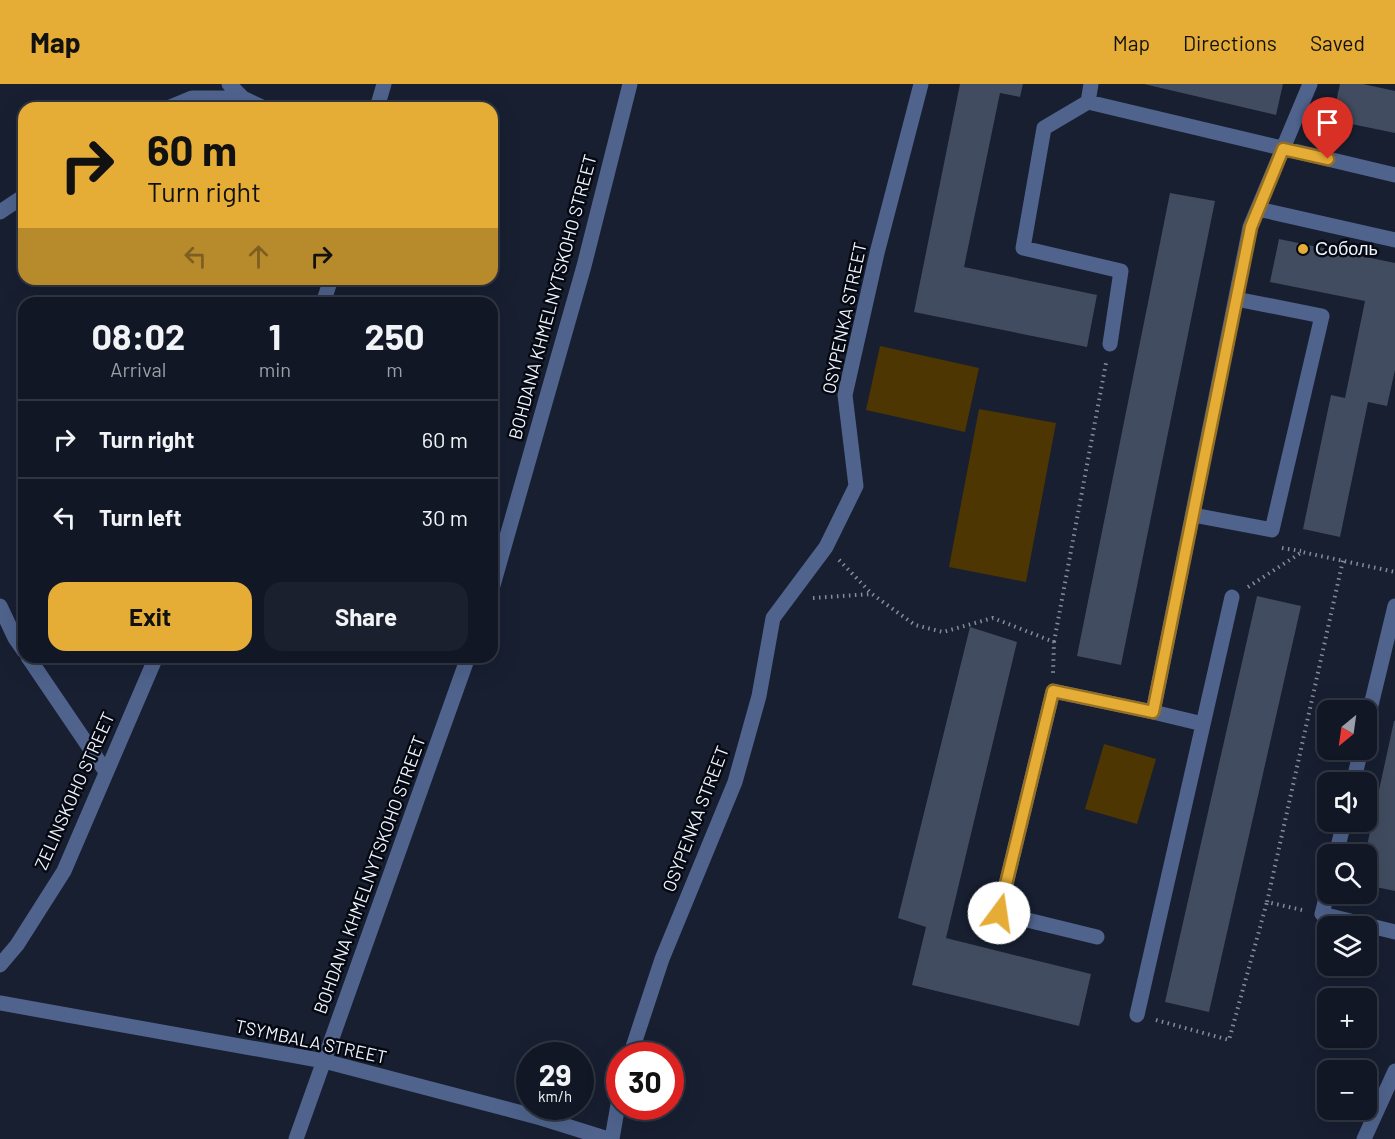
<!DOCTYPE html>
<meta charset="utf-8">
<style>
body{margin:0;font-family:Barlow,sans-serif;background:#1a202d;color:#f1f3f6;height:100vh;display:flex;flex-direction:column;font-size:22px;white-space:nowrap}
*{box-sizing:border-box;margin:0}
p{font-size:20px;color:#9c9fa7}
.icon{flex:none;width:33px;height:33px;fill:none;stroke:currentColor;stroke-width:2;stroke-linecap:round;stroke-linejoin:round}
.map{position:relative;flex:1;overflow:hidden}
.sheet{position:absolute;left:18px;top:213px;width:480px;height:366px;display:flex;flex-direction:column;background:#111725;border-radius:18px;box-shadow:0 6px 24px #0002,0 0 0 2px #303642}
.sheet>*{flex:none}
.top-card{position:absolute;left:18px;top:18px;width:480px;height:183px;border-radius:18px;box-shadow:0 6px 24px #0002,0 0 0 2px #303642;background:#e5ad36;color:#111;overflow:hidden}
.needle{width:39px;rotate:209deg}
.tools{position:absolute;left:1317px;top:616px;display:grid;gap:12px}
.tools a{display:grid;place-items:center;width:60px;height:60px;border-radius:12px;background:#111725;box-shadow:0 6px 24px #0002,0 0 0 2px #303642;font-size:30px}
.speed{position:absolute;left:516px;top:958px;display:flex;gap:12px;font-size:30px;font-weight:700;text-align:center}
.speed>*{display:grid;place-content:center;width:78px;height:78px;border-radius:50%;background:#111725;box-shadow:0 6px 24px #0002,0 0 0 2px #303642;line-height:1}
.speed small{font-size:15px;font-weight:400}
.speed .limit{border:9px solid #d22;background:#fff;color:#111}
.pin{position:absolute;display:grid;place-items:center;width:51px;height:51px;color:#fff;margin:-62px -26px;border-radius:50% 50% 50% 0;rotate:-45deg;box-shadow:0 0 6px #0007}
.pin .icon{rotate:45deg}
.me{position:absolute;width:66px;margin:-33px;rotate:14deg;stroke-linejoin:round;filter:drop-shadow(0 0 4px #0008)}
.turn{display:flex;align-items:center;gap:21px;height:126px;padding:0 30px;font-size:27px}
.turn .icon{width:78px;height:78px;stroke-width:2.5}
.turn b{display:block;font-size:42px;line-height:51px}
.lanes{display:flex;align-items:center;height:57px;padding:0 30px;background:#0003;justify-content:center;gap:30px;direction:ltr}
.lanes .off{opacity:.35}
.eta{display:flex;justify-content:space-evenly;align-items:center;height:102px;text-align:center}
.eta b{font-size:36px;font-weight:700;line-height:42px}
.button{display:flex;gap:12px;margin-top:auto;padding:12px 30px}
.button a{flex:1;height:69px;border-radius:18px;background:#e5ad36;color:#111;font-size:24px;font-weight:700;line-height:69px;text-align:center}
.button a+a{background:#1a202d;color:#f1f3f6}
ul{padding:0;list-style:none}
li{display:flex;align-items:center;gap:18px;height:78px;padding:0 30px;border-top:2px solid #303642}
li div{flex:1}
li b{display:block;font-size:22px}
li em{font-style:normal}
header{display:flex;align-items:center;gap:36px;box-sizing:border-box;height:84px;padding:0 30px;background:#e5ad36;color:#111}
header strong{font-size:28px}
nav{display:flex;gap:33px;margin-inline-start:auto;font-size:21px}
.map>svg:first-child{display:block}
.green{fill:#4d3602}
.building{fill:#414c60}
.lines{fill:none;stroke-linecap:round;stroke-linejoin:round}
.path{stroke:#858c9a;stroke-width:4;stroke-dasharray:1.5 4.5;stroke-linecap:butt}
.street{stroke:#4f638d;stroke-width:15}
.route-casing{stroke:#957023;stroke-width:15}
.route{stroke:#e5ad36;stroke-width:10}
.poi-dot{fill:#e5ad36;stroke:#060911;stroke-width:2}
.labels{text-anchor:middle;stroke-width:5;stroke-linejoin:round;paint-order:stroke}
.poi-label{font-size:18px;fill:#eff5ff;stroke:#060911;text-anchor:start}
.street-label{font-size:18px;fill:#eff5ff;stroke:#060911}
</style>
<header>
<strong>Map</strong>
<nav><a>Map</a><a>Directions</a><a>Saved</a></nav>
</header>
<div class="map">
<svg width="1395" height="1055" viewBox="0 0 1395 1055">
<rect width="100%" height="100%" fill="#171f31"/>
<path class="green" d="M880 262 979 284 965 348 866 326Z
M979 325 1056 339 1026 498 949 483Z
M1104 660 1156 675 1137 740 1085 725Z"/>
<path class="building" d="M960 0H1023L1020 13 1000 9 964 183 1097 211 1087 263 914 228Z
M1144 0H1283L1276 31Z
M1340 0H1363L1395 7V49L1332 36Z
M1170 109 1215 117 1121 581 1077 572Z
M1279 155 1395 179V286L1387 322 1368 318 1340 453 1303 445 1331 311 1345 314 1365 217 1270 198Z
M1257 512 1301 522 1209 928 1165 918Z
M970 543 1017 558 946 854 1091 890 1079 942 912 901 926 843 898 834Z
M1394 637H1395V807L1366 801V771H1365Z"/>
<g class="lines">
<path class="path" d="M1282 464 1301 467
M839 476 872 510 915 541 943 548 993 534 1054 558 1053 589
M1248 503 1302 468 1395 488
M813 514 871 510
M1054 558 1106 279
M1302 826 1267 818 1343 476
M1156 936 1229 956 1267 818"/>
<path class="street" d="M229 0 243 14 264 24
M1091 0 1088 18 1044 44 1023 164 1121 187 1110 260
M1088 18 1395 91
M168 24 192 14H243
M377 24 384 0
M1258 125 1395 156
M0 128 24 112
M323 219 331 195
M1193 431 1272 446 1322 232 1236 215
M492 505 584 182 630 0
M0 522 15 554 24 567
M28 573 106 688
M1153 628 1203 640
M1366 642 1395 522
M1353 699 1361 666
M1336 771 1344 738
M1328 806 1322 830 1395 848
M1097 853 999 829 1053 607 1153 628 1250 143 1310 0
M0 881 17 861 64 787 156 573
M0 919 324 977 541 1034 608 1055
M1137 931 1232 513
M630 972 662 875 735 698 759 612 773 534 826 463 856 402 845 311 877 169 921 0
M296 1055 468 573
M612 1055 620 1009
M1364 1055 1395 987"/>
</g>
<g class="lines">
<g class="route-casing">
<path id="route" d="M999 829 1053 607 1153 628 1251 143 1283 65 1328 75"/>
</g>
<use href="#route" class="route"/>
</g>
<circle class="poi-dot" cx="1303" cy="165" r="6"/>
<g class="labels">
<g class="poi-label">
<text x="1315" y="171">Соболь</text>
</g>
<g class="street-label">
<text transform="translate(553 213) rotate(-75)" y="6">BOHDANA KHMELNYTSKOHO STREET</text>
<text transform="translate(845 234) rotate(-78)" y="6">OSYPENKA STREET</text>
<text transform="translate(75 707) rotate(-66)" y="6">ZELINSKOHO STREET</text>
<text transform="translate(696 735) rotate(-69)" y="6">OSYPENKA STREET</text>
<text transform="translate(370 791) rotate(-70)" y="6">BOHDANA KHMELNYTSKOHO STREET</text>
<text transform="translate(311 958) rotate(12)" y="6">TSYMBALA STREET</text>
</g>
</g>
</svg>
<div class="tools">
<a><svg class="needle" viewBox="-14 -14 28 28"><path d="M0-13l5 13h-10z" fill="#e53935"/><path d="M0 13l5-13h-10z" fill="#9c9fa7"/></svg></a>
<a><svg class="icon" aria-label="sound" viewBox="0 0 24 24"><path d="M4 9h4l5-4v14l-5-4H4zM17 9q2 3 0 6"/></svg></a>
<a><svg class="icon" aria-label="search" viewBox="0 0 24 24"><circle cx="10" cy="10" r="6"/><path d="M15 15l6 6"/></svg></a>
<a><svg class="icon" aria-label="layers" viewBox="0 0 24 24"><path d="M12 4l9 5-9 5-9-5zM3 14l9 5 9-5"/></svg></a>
<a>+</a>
<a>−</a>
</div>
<div class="speed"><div>29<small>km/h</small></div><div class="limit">30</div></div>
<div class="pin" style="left:1328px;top:75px;background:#d93025"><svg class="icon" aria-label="arrive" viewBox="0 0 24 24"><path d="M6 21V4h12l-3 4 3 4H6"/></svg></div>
<svg class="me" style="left:999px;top:829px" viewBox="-20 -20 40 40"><circle r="19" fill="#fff"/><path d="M0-13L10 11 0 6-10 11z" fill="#e5ad36"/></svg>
<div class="top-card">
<div class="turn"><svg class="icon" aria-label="right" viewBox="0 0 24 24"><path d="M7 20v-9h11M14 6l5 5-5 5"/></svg><div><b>60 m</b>Turn right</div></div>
<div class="lanes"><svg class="icon off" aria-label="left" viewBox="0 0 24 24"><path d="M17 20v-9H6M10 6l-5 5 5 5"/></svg><svg class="icon off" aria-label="ahead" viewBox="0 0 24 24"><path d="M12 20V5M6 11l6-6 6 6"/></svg><svg class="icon" aria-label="right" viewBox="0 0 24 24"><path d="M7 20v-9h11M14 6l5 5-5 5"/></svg></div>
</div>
<section class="sheet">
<div class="eta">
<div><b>08:02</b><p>Arrival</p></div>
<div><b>1</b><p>min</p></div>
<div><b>250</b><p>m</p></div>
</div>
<ul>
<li><svg class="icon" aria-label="right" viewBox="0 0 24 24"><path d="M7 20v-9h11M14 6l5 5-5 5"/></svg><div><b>Turn right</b></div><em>60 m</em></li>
<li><svg class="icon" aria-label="left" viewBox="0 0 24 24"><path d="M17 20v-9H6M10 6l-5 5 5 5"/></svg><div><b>Turn left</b></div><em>30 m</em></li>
</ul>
<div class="button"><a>Exit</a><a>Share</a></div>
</section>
</div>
